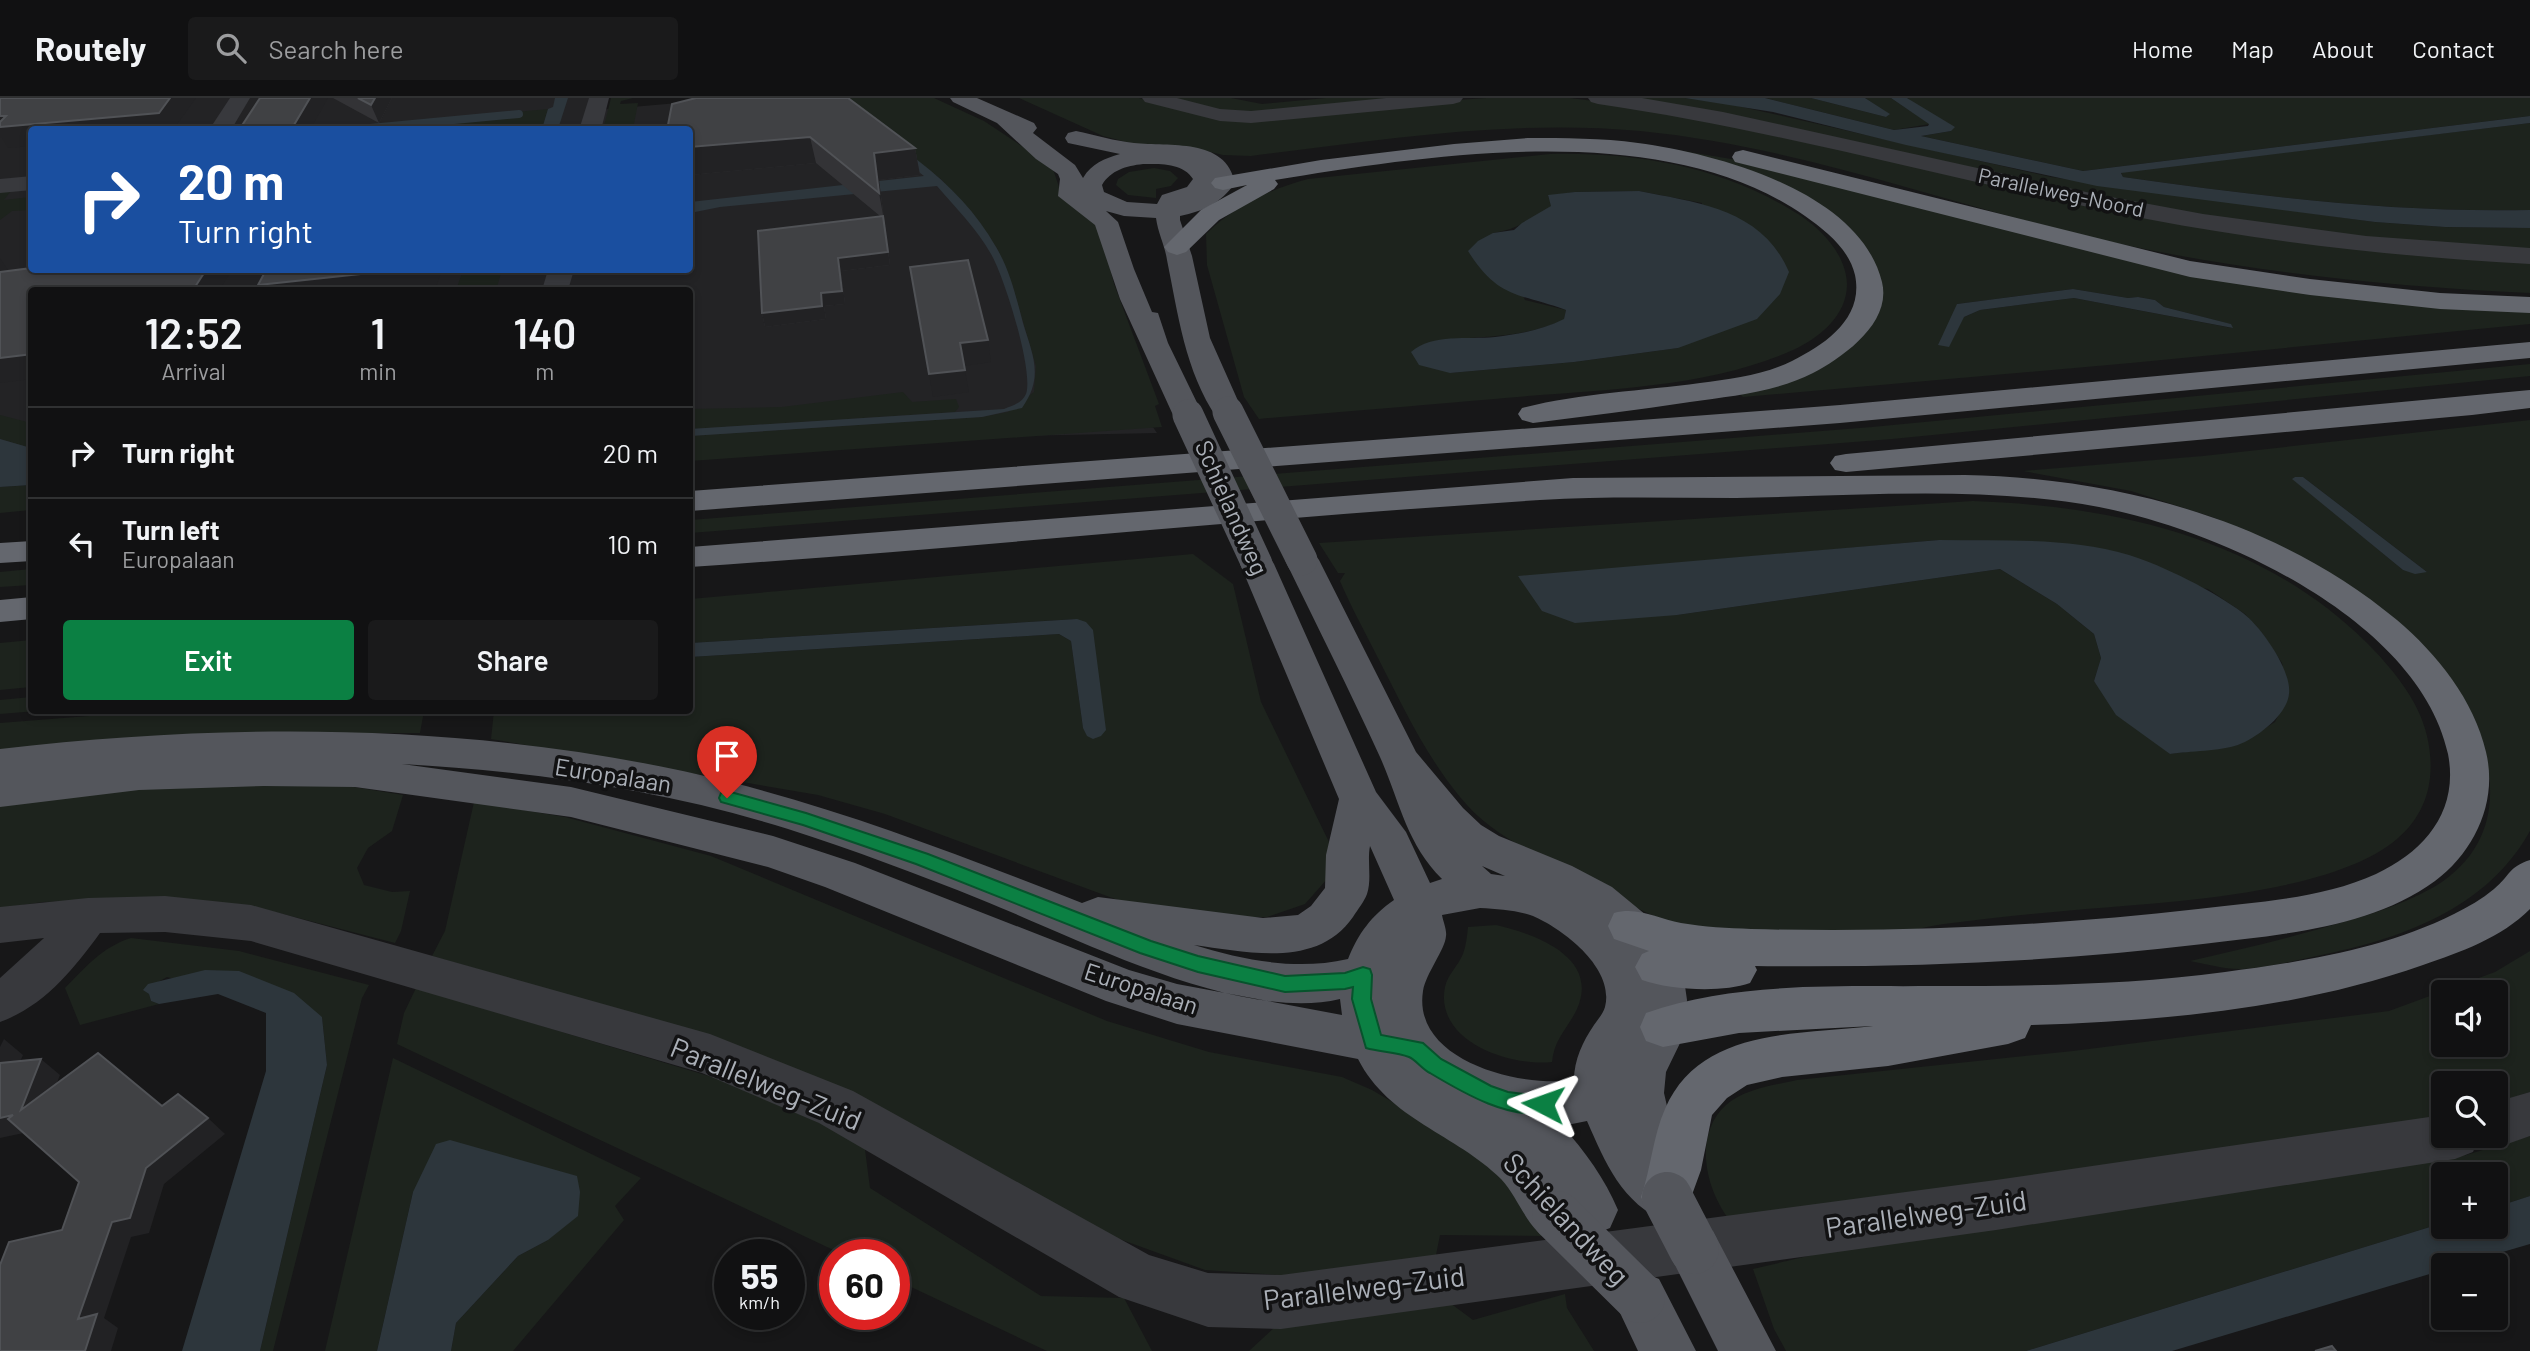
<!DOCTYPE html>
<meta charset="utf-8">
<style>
body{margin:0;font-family:Barlow,sans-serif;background:#1a1a1b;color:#f1f3f6;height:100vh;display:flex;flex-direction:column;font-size:26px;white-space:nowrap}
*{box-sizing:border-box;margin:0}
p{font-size:23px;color:#9c9d9f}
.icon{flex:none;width:38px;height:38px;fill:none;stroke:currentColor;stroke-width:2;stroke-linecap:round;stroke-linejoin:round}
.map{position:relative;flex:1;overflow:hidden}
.sheet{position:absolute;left:28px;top:189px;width:665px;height:427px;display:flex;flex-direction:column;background:#111112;border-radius:7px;box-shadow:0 4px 10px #0003,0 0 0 2px #303132}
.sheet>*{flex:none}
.hud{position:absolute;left:28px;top:28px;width:665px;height:147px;border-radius:7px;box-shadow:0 4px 10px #0003,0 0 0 2px #303132;background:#1a4fa0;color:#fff;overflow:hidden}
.buttons{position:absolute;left:2431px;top:882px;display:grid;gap:14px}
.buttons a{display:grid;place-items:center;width:77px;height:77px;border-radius:7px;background:#111112;box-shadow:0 4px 10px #0003,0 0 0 2px #303132;font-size:35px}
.speed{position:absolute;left:714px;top:1141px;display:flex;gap:14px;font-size:35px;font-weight:700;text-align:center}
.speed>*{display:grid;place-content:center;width:91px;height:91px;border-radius:50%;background:#111112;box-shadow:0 4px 10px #0003,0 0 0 2px #303132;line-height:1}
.speed small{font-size:18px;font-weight:400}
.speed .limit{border:10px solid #d22;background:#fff;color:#111}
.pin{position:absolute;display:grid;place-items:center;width:60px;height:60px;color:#fff;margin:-72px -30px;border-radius:50% 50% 50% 0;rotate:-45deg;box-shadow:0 0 7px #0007}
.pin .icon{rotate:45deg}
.me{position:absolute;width:77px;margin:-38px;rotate:274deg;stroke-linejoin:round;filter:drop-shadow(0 0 5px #0008)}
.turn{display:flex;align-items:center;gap:24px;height:147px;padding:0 35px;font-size:32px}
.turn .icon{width:91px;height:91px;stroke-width:2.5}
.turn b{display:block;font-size:49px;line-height:60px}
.eta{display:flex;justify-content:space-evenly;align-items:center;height:119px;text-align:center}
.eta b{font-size:42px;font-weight:600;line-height:49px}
.action{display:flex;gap:14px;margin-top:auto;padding:14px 35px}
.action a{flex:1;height:80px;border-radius:7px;background:#0b8043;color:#fff;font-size:28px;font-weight:600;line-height:80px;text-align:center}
.action a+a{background:#1a1a1b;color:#f1f3f6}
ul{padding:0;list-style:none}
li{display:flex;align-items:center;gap:21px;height:91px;padding:0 35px;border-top:2px solid #303132}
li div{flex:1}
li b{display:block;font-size:26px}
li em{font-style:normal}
header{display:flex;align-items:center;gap:42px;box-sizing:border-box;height:98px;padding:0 35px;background:#111112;border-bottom:2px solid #303132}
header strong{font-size:33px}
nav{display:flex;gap:38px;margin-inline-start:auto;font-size:24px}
.search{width:490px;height:63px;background:#1a1a1b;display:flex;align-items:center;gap:18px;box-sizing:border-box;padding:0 24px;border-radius:7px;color:#9c9d9f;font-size:26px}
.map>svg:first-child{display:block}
.built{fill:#232325;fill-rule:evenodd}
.green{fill:#1d231d;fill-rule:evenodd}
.water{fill:#2d363c}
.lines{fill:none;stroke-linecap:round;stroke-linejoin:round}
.stream{stroke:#2d363c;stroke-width:8}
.minor{fill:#38393d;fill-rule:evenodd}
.major{fill:#54565c;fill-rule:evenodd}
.highway{fill:#64676e;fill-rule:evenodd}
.major-bridge-far1{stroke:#54565c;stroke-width:31}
.major-bridge{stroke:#54565c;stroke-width:50}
.wall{fill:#333336}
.shaded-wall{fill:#222224}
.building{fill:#404144;stroke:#505256;stroke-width:2}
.route{fill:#0b8043;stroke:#07532c;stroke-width:2}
.labels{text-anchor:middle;stroke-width:7;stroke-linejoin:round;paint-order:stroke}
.far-street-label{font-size:21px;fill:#aaafb7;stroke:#121213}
.street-label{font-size:24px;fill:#aaafb7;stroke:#121213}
.near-street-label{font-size:28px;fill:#aaafb7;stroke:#121213}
</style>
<header>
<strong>Routely</strong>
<div class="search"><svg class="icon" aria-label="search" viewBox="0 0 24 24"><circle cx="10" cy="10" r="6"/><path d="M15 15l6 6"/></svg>Search here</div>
<nav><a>Home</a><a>Map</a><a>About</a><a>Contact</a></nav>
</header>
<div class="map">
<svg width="2530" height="1253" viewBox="0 0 2530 1253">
<rect width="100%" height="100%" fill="#171718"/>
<path class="built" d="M0 0H600L598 12 735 0 977 73 1157 335 690 345V192H32L31 383 0 385ZM32 32H690V172H32Z"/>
<path class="green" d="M611 0H633L621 3 620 6 638 5 633 31 603 32Z
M835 0H934L984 23 1052 68 1061 95 1091 121 1101 134 1114 186 1159 306 1155 308 1162 329 690 363V338L982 319 1008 314 1034 294 1036 268 1012 186 997 150 942 82Z
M1019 0H1139L1217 19 1486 0H1570L1643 9 2095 107 2530 163V195C2374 188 2217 171 2065 133 1925 97 1785 47 1640 33 1510 21 1380 42 1251 58L1223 57 1198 51 1134 46 1103 38Z
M1166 0H1231L1262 6 1326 0H1422L1283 14 1225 13Z
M1622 0H1685L1729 6 2051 79 2375 124 2445 129 2530 130V154L2431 148 2176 114Z
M1765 0H1811L1886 19 1889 16 1865 0H1891L1930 26 1894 32Z
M1907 0H2530V18L2083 73 1921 38 1951 33Z
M548 11 542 31H330Z
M2530 25V112C2394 115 2258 98 2123 79L2121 74Z
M1630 44 1749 64 2126 160 2530 210V226L2131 265 1743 299 1740 296 1806 275 1881 182 1870 155 1850 132 1816 106ZM2073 191 2128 200 2138 199 2155 202 2164 209 2230 226 2232 230 2074 200 1980 212 1964 219 1957 206Z
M1550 56C1634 54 1720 68 1793 113 1819 128 1846 155 1847 186 1847 218 1819 240 1793 252 1712 288 1615 291 1528 298 1438 306 1349 313 1259 321L1244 299 1207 167 1206 136C1236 107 1268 92 1308 81ZM1639 93 1702 105 1678 250 1574 264 1450 275 1451 241C1490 239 1528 238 1564 222L1566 212 1525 202 1493 135C1515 132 1533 121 1552 108L1548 98 1575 94Z
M1154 70 1170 73 1178 80 1171 88 1156 91V100L1128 97 1116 87 1118 81 1129 74Z
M11 93 4 102 31 99V112L12 113 0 122V94Z
M463 172H502L496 192H487V190L456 192Z
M2530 266V278L1892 341 690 435V422L1872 329Z
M903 294 912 304 956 301 959 309 955 314 690 331V311L782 309Z
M0 317 31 325V350L0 341Z
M2530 322V733C2486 812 2400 841 2317 858 2293 863 2267 870 2243 871 2226 872 2207 866 2190 863 2234 853 2277 843 2319 831 2358 820 2399 809 2434 789 2508 744 2499 668 2463 602L2246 433 2212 419 2131 393 2023 373 2203 358ZM2295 379H2303L2427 474 2403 472 2293 381Z
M31 387V412L0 415V389Z
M1973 403C2116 408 2260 440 2366 544 2391 569 2419 602 2427 638 2436 677 2429 714 2397 741 2332 796 2170 804 2086 811 2039 815 1991 820 1944 826 1923 829 1901 836 1879 837 1841 838 1802 834 1765 833 1743 833 1720 834 1698 831 1656 826 1606 792 1569 773 1529 753 1488 734 1460 699 1426 658 1402 607 1378 560 1365 534 1351 509 1340 483L1345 475H1338L1319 445ZM1939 442 2208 491 2245 516 2264 538 2282 565 2289 596 2275 624 2238 647 2170 656 2094 583 2101 560 2094 536 2057 506 2000 471 1677 517 1518 479Z
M1193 456 1233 486 1261 604 1329 744 1328 780 1305 806 1267 819H1200L1126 805 885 716 818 697 491 641 494 613 690 612V559L1059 536 1071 543 1083 630 1077 521 690 545V501Z
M31 471V487L0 489V474Z
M31 542V589L0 592V545Z
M31 599 32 612 37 613 0 616V602Z
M165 612 424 613 420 635C280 635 140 635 0 652V625Z
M317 683 403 697 392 733 368 750 357 770 364 787 392 794 410 793 401 833 395 845 279 815 143 801 43 804 0 810V700L24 696Z
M474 704 565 719 711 758 1107 923 1209 954 1342 979 1372 992 1480 1056 1514 1090 1542 1138 1440 1137 1435 1162 1294 1178 1205 1172 1114 1139 668 926 432 858 445 833Z
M1496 827C1535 836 1600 859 1577 911 1568 930 1554 941 1552 964 1510 969 1434 943 1445 889 1448 876 1458 868 1463 856 1466 848 1467 838 1468 829Z
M131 840 239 853 369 887 362 900 273 1253H260L327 967 322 919 167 879 144 892 149 896 151 903 159 906 80 927 65 890C86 869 102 849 131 840Z
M2530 853V994L2496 1005V985H2443V1020L1732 1125C1706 1094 1692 1038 1726 1007 1744 991 1775 987 1797 982L2073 953 2389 913 2495 874ZM2443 894H2496V947H2443Z
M416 890 715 980 864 1044 870 1090 1041 1198 1124 1200 1152 1253H1047L894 1181V1157H844L397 946 404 915Z
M393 960 641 1080 615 1108 624 1122 513 1253H451L456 1225 518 1158 548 1142 413 1094 377 1253H325Z
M2530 1038V1098L2496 1109V1076H2443V1125L2026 1253H1786L1774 1231 1753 1171 1855 1147 2466 1057Z
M1565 1196 1567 1210 1594 1253H1249L1277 1227 1446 1202 1473 1222Z"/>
<path class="water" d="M555 0H568L558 31H542L548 11 553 9Z
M823 0C888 39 958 81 996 149 1010 172 1016 199 1023 225 1033 258 1044 279 1022 310L982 319 690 338V331L1004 311C1012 308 1022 305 1026 296 1034 273 1004 178 991 156 977 131 955 109 937 88L720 109 690 115V104L924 78Z
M1685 0H1765L1894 32 1928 28 1929 26 1891 0H1907L1955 29 1951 33 1921 38 2083 73 2530 18V25L2121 75 2123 79C2258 98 2394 115 2530 112V130L2445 129 2375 124 2097 88 1906 47 1773 14Z
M1811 0H1865L1890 16 1886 19Z
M1639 93C1699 105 1762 111 1789 174L1780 196 1757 221 1678 250 1574 264 1450 275 1419 267 1411 254C1433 235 1467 242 1495 239 1519 236 1542 232 1564 221L1566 212C1519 195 1498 201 1468 153L1478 143 1493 135 1514 132 1522 125 1551 108 1548 97 1575 94Z
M2073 191 2128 200 2138 199 2155 202 2164 209 2231 226 2233 230 2074 200 1980 212 1964 219 1949 249 1938 247 1957 206Z
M0 341 31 350V387L0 389Z
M2295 379H2303L2427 474 2415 476 2403 472 2292 381Z
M1939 442C2002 443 2068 439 2129 457 2164 468 2214 493 2243 515 2261 529 2292 572 2289 596 2287 617 2257 640 2238 647 2220 653 2190 653 2170 656L2116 617 2094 583 2101 560 2094 536 2057 506 2000 471 1677 517 1575 525 1542 513 1518 478Z
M1077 521 1086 524 1093 532 1106 632 1101 638 1093 641 1087 638 1083 630 1071 543 1059 536 690 559V545Z
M205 872 239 873 294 895 322 919 327 967 260 1253H182L266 973V915L218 896 159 906 151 903 149 896 143 892 148 886Z
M450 1042 577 1078 580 1094 578 1118 548 1142 518 1158 456 1225 451 1253H377L413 1094 436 1046Z
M2530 1098V1146L2458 1167H2443V1172L2172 1253H2026L2443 1125V1129H2496V1109Z"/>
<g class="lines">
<path class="stream" d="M349 32 519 16"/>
<path class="minor" d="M230 0H250L231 32H209Z
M589 0H609L601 32H579Z
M1142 0H1177L1220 11 1251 13 1386 0H1463L1460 4 1453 6 1251 25 1220 23 1145 4Z
M1588 0H1642L1723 14 2095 96 2203 116 2366 138 2530 150V166C2401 159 2273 145 2147 121 1963 85 1783 33 1598 6L1591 4Z
M32 78V92L0 95V81Z
M548 172H574L568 192H542Z
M165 798 251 807 710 936 853 993 1149 1157 1208 1175 1281 1177 1996 1082 2443 1017V1038H2496V1004L2530 994V1038L2496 1050 2478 1042 2473 1054 2455 1061 1996 1132 1281 1231 1208 1229 1119 1199 819 1025 702 975 251 843 165 834 100 835C73 872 44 908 0 924V880L44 840 0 845V809L88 800Z"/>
<path class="major" d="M950 0H977L1034 25 1037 30 1033 35 1075 67 1083 80C1092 65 1104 61 1120 56L1068 45 1065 40 1068 35 1076 33C1095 37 1115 43 1134 45 1169 49 1226 39 1235 85 1221 105 1204 113 1180 118V122L1192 158 1210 240 1243 314 1239 320 1228 323 1217 320C1185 273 1178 216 1167 162 1165 148 1158 135 1156 120L1124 118 1106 113 1118 124 1134 171 1152 214 1158 215 1168 245 1203 317 1199 323 1188 326 1177 323 1173 317 1120 201 1095 127 1058 98 1060 81 1058 76 1036 61 997 25 953 4ZM1143 66C1161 66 1183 65 1193 81L1187 89 1162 97 1157 106 1127 104 1104 94 1102 87C1111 72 1126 68 1143 66Z
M1302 451 1314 455 1319 462 1416 654 1463 710 1481 727 1499 738 1572 768 1612 789 1646 817 1669 848 1684 881 1687 902 1683 939 1666 974 1664 995 1669 1017 1691 1068 1693 1099 1685 1116 1667 1124C1622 1106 1605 1064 1587 1023L1562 1028C1585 1053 1605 1081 1618 1112L1610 1130 1592 1137 1577 1131 1575 1136 1557 1143C1551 1141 1542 1139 1538 1134 1523 1119 1516 1097 1501 1081 1456 1036 1389 1022 1358 961L1177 926 1106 903 825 789 768 769 571 719 355 689 264 688 139 692 0 709V651C241 623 493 625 730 684 850 714 967 760 1082 805L1098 799 1263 820 1298 817 1311 808 1325 790 1326 757 1339 701 1240 466 1245 458 1257 455 1269 458 1274 466 1376 694 1406 734 1430 785 1442 781C1406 745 1400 704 1380 659 1350 593 1317 528 1285 462L1290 455ZM402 666C531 673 664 692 788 731 853 752 918 776 982 802 1077 840 1239 925 1340 901L1342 917 1177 886 1129 872 855 765 773 738 571 689ZM1370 748 1394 802C1371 818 1358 836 1348 861 1296 873 1243 862 1194 847 1247 854 1317 871 1353 819 1358 811 1364 804 1367 796 1372 781 1367 763 1370 748ZM1482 768 1505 778 1491 776ZM1480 810C1498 811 1516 812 1533 818 1563 831 1615 870 1605 909 1603 916 1598 921 1594 927 1583 943 1574 962 1574 982 1521 990 1412 963 1423 893 1426 875 1445 852 1446 838 1447 832 1443 823 1442 817Z
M1694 1125 1713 1133 1776 1253H1718L1667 1151 1675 1133Z
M1640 1173 1659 1181 1696 1253H1638L1613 1200 1621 1181Z"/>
<path class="highway" d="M1528 40C1564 40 1602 40 1638 45 1719 56 1860 94 1882 184 1892 225 1843 259 1813 275 1776 294 1731 298 1690 304 1638 312 1585 318 1533 325L1522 322 1518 316 1522 310C1580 295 1642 293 1700 285 1731 281 1764 277 1792 263 1826 246 1864 220 1855 177 1849 151 1826 133 1805 118 1665 20 1434 56 1275 82L1278 86 1274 91 1219 122 1186 154 1177 157 1168 154 1164 149 1201 112 1247 87 1223 92 1215 90 1211 85 1215 80 1321 62 1454 46Z
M1743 52 2190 163 2310 181 2440 195 2530 199V215L2440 211 2310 197 2190 179 1735 64 1732 59 1735 54Z
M2530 244V260L1840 325 690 413V393L1840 307Z
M2530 292V310L2472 317 1846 374 1835 372 1830 365 1835 358 1846 356Z
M1965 377C2119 380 2277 422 2397 522 2437 556 2474 602 2486 654 2498 703 2475 753 2435 783 2371 830 2279 837 2203 846 2053 864 1905 870 1755 868L1757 872 1750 885C1722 895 1670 892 1642 882L1635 869 1642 856 1649 853 1614 841 1608 828 1614 815C1638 808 1658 821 1681 825 1704 829 1728 830 1751 831 1900 835 2049 828 2198 811 2256 804 2321 801 2376 776 2425 753 2459 713 2448 656 2419 522 2220 432 2099 409 1980 387 1857 398 1736 400 1671 400 1605 398 1540 402 1256 420 973 450 690 469V449L1573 380Z
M32 443V463L0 465V445Z
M32 499V521L0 524V502Z
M2530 762V811C2501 840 2461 854 2423 867 2297 911 2164 923 2031 927L2025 940 2008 946 1888 968 1782 979 1747 987 1727 1000 1712 1017 1701 1072 1685 1116 1667 1124 1649 1116 1641 1099C1651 1070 1653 1038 1665 1011 1700 929 1799 937 1873 928L1739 935 1663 949 1646 943 1640 929 1646 915C1736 883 1840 889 1935 888 2031 888 2129 887 2225 874 2301 864 2384 851 2454 816 2468 809 2482 801 2494 791 2510 778 2508 769 2530 762Z"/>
<path class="major-bridge-far1" d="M1228 314 1302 462
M1188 317 1257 466"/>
<path class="major-bridge" d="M1667 1099 1694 1151
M1557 1118 1640 1200"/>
</g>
<path class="wall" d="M333 0H392L379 25Z
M672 6 915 50 920 77 879 82 890 167 841 173 845 206 824 208 826 221 765 229 762 215 880 118 816 65 690 77V32Z"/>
<path class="shaded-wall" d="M170 0H196L173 32H32V48L8 50 2 40H0V18Z
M310 0H328L310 32H291Z
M375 0H392L379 25 371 7Z
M810 39 816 65 690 77V49Z
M915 50 920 77 879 82 884 122 879 95 874 55Z
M883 118 890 167 841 173 845 206 824 208 826 221 765 229 762 215 821 195 838 160Z
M0 160 14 181 0 194Z
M206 172H230L231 173 220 192H193Z
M398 172H442L435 192H261L258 187Z
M988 242 991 264 964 268 960 245Z
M32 256V281L0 285V257Z
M965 272 969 294 933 299 929 276Z
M4 941 23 957 12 982 0 972V949Z
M41 961 60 977 40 1027 21 1012Z
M13 1017 33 1033 0 1040V1020Z
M208 1020 225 1036 164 1086 149 1135 131 1139 104 1220 118 1230 111 1253H85L78 1221 112 1124 146 1070Z"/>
<path class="building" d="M0 0H170L159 15 0 29V24L6 18H0Z
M260 0H310L291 32H239Z
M358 0H375L371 7Z
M696 0H848L915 50 874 55 879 95 810 39 690 49V32H667L672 6Z
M883 118 888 154 838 160 842 193 821 195 822 208 762 215 758 133Z
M968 162 988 242 960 245 965 272 929 276 910 169Z
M32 170V172H206L193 192H32V256L0 260V174Z
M266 172H398L258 187Z
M98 955 162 1008 178 996 208 1020 146 1070 130 1120 112 1124 78 1221 97 1216 85 1253H0V1167L9 1144 62 1132 79 1084 8 1021 13 1017 0 1020V965L41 961 21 1012Z
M2332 1248 2336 1253H2315Z"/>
<path class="route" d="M727 693 806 715 928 756 1151 843 1198 858 1285 878 1345 875 1363 869 1370 871 1372 877 1371 901 1381 937 1423 945 1441 961 1491 988 1508 994 1550 999 1553 1006 1550 1012C1515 1026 1460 993 1430 975 1422 971 1416 962 1409 959 1396 954 1380 954 1366 950L1352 901 1353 889 1345 891 1285 894 1198 874 1140 855 916 766 803 727 721 704 719 700 721 695Z"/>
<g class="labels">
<g class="far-street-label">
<text transform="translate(2061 95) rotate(12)" y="7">Parallelweg-Noord</text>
</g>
<g class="street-label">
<text transform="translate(1231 410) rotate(66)" y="8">Schielandweg</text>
<text transform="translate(613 678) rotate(9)" y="8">Europalaan</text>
<text transform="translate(1141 891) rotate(18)" y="8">Europalaan</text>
</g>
<g class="near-street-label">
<text transform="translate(766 986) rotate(22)" y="10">Parallelweg-Zuid</text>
<text transform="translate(1926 1116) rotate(-8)" y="10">Parallelweg-Zuid</text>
<text transform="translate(1566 1121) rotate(47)" y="10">Schielandweg</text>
<text transform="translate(1364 1190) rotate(-7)" y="10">Parallelweg-Zuid</text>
</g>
</g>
</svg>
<div class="buttons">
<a><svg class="icon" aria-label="sound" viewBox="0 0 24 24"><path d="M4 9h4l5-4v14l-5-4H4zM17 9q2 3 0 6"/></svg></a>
<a><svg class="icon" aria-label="search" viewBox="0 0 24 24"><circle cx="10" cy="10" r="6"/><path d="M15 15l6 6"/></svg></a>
<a>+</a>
<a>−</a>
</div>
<div class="speed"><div>55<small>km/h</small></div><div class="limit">60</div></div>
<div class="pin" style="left:727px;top:700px;background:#d93025"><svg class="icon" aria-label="arrive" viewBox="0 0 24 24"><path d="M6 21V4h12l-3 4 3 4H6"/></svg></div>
<svg class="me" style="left:1543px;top:1006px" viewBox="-20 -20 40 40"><path d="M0-17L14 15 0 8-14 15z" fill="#0b8043" stroke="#fff" stroke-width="4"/></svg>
<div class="hud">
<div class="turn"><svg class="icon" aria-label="right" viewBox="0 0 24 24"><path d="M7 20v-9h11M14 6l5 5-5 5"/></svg><div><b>20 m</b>Turn right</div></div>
</div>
<section class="sheet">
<div class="eta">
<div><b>12:52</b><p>Arrival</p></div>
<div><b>1</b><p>min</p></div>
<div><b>140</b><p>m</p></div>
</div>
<ul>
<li><svg class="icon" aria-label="right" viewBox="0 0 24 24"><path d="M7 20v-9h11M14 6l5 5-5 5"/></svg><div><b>Turn right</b></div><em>20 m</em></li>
<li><svg class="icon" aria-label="left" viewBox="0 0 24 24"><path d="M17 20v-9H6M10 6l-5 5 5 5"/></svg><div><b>Turn left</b><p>Europalaan</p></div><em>10 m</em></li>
</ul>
<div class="action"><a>Exit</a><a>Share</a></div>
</section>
</div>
